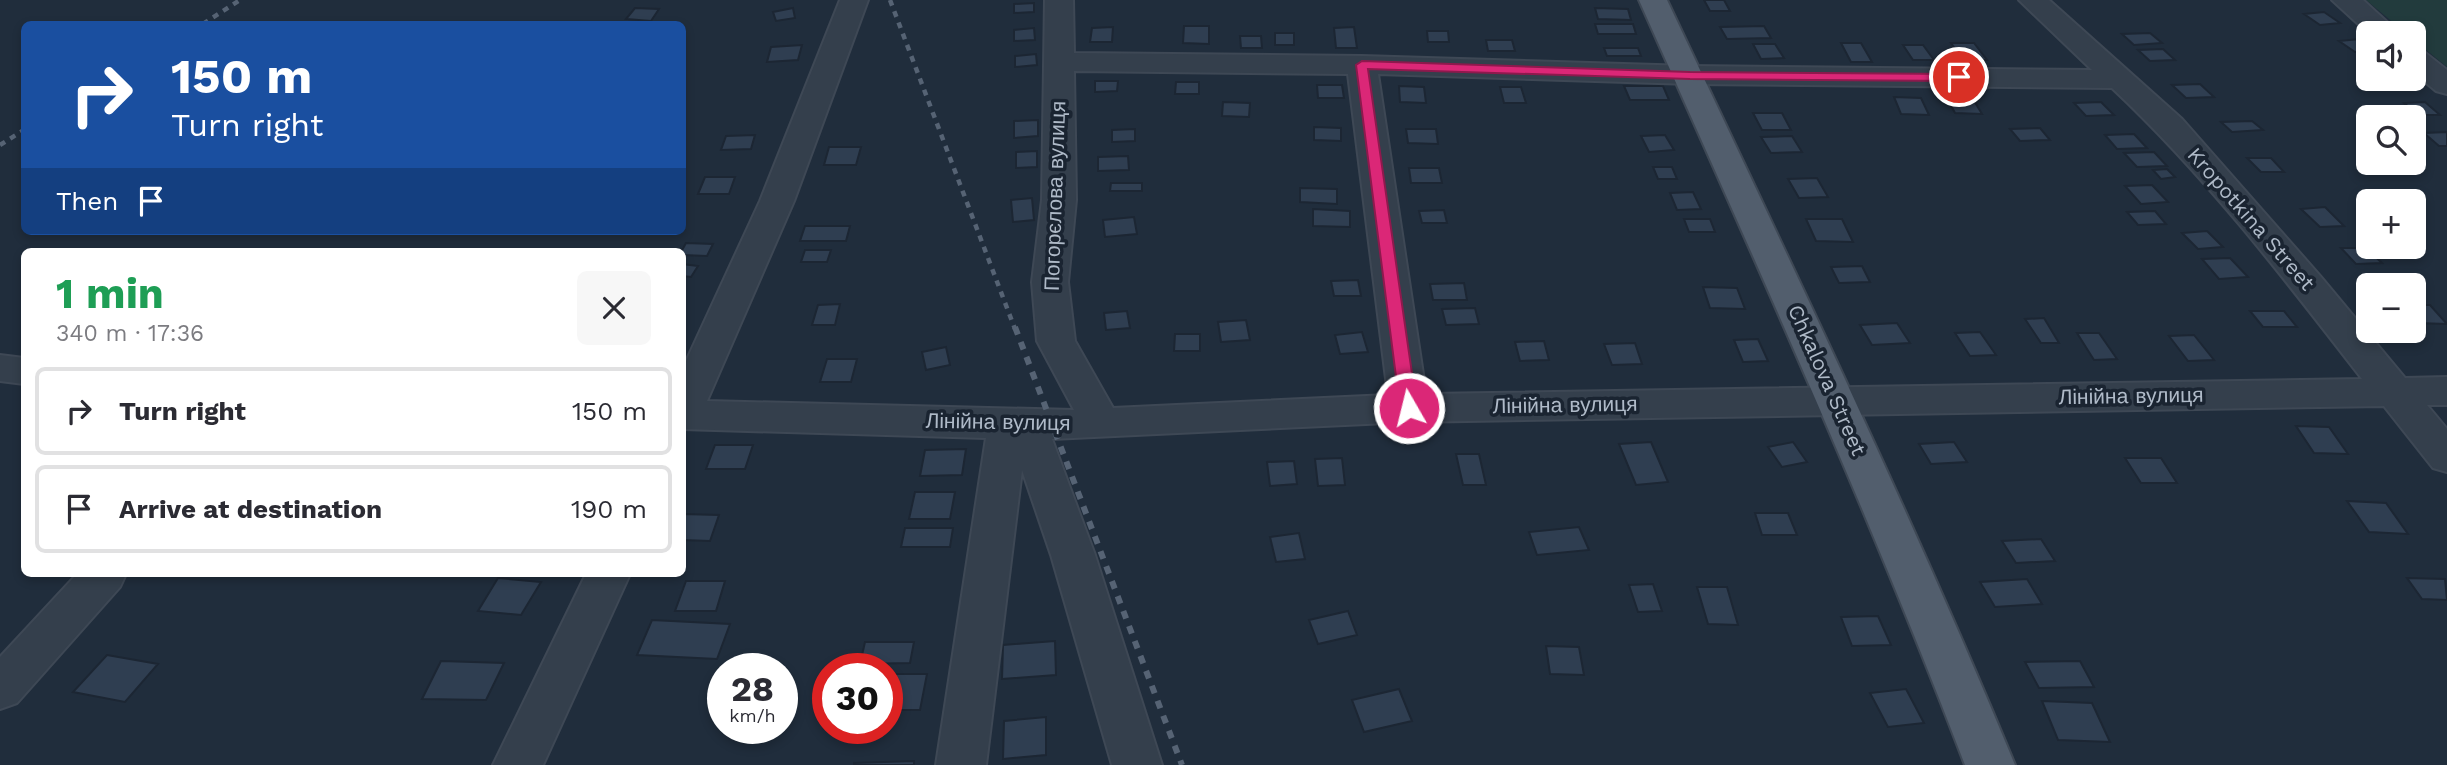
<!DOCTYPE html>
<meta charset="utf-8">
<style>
body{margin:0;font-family:"Work Sans",sans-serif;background:#f7f7f7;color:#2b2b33;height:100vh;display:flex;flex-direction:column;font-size:26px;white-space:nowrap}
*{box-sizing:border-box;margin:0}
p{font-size:23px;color:#7c7c81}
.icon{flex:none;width:38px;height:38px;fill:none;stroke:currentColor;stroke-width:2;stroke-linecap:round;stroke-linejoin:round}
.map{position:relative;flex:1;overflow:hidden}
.sheet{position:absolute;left:21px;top:248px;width:665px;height:329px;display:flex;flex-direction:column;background:#fff;border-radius:10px;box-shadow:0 4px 10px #0003}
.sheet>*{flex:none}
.hud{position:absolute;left:21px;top:21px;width:665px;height:214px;border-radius:10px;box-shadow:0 4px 10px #0003;background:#1a4fa0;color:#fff;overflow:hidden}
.tools{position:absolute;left:2356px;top:21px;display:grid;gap:14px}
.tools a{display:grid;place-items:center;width:70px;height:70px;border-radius:10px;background:#fff;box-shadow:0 4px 10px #0003;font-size:35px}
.speed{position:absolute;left:707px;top:653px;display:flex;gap:14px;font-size:35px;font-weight:700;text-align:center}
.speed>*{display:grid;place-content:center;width:91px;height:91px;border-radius:50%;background:#fff;box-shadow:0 4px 10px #0003;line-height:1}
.speed small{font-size:18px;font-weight:400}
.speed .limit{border:10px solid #d22;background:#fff;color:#111}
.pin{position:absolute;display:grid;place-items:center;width:60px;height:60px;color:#fff;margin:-30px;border:4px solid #fff;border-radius:50%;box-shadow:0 2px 7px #0007}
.me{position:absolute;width:77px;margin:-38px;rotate:352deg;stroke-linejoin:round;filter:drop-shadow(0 0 5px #0008)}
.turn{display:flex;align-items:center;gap:24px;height:147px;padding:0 35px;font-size:32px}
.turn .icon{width:91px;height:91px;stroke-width:2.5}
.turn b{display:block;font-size:49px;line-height:60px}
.then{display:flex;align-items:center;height:66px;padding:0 35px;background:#0003;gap:14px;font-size:26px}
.round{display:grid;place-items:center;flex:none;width:74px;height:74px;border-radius:10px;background:#f7f7f7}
.head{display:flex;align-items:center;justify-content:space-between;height:119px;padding:0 35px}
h1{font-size:42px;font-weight:700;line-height:52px;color:#1e9e55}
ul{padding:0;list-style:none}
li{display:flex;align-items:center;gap:21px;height:88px;margin:0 14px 10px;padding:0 21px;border:4px solid #e1e1e2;border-radius:10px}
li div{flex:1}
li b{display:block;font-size:26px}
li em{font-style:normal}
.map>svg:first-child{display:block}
.green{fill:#223b3d}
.building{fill:#2f3e51;stroke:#1c2633;stroke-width:2}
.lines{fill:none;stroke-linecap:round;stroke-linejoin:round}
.minor-casing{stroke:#3e4855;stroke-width:4}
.major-casing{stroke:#3e4855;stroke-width:4}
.minor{fill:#343f4c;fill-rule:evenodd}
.major{fill:#525e6d;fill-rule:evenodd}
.rail-far1{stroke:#566374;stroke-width:4.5;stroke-dasharray:6 6;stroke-linecap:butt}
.rail{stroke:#566374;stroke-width:6;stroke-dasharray:8 8;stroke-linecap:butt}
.route{fill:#db2777;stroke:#8e194d;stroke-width:2}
.labels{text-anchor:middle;stroke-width:7;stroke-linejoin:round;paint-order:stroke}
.street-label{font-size:21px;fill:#afbac8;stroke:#1a2431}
</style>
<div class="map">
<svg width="2447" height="765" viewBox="0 0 2447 765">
<rect width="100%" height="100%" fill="#202d3c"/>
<path class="green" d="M2366 0H2447V67L2413 39V33H2406Z"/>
<path class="building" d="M1704 0H1724L1730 11H1710Z
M1034 3V12L1014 13V4Z
M635 8 659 9 651 21 626 19Z
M793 8 795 18 776 21 773 12Z
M1595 8 1628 9 1631 20 1598 19Z
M2324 12 2340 23 2320 25 2304 14Z
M1595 24H1633L1636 34H1598Z
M1184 26H1209V44L1183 43Z
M1764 26 1771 38 1727 39 1720 27Z
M1113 27 1112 42H1090L1092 28Z
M1354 27 1357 48H1336L1334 28Z
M1034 28 1035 40 1014 41V30Z
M1427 31H1448L1449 42H1428Z
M1275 33H1294V45H1275Z
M2150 33 2162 43 2134 45 2122 34Z
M1240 36H1261L1262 48H1241Z
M2360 39 2368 44V51L2355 52 2339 41Z
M1486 40H1512L1515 51H1488Z
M1841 43H1861L1872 62H1851Z
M1951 43H1974L1987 60H1963Z
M1753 44H1775L1784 58 1761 59Z
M802 45 798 60 767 62 771 47Z
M1903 45H1923L1934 60H1913Z
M1604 48H1638L1641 56H1607Z
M2163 49 2175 60 2150 61 2138 50Z
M1036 54 1037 65 1015 67V56Z
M1095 81H1118L1117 91 1095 92Z
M1176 82H1199V94H1175Z
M2200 84 2214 97 2186 98 2172 85Z
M1317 85H1342L1344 98H1318Z
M1399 86 1424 87 1426 103 1400 102Z
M1624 86H1663L1669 100H1630Z
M1500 87H1521L1526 103H1504Z
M1894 97 1921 98 1929 115 1901 114Z
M1947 98 1973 99 1982 114 1955 113Z
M1223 102 1250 103 1249 117 1222 116Z
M2101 102 2114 115 2086 116 2074 103Z
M2425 102 2440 115H2419L2404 103Z
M1753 113H1782L1791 130H1762Z
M1038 120V136L1014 138V121Z
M2252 121 2263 130 2232 132 2221 122Z
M1314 127 1341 128V141L1314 140Z
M2040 128 2050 140 2020 141 2010 129Z
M1135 129V141L1112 142V130Z
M1406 129H1436L1438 144 1408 143Z
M2447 132V146H2439L2424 133Z
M2134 134 2147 148 2117 149 2105 135Z
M755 135 751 149 721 150 726 136Z
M1665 135 1674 150 1649 152 1641 136Z
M1792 136 1802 152 1771 153 1761 137Z
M829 147H861L856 165H824Z
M1037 151V167L1016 168V152Z
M2154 152 2167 166 2137 167 2124 153Z
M1128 156 1129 170 1098 171V157Z
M2247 158H2271L2284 172H2261Z
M1653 167H1672L1677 179H1658Z
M1409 168H1439L1442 183H1411Z
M2167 169 2175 177 2161 179 2153 170Z
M705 177H735L729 194H698Z
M1817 178 1828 197 1799 198 1788 179Z
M1111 183H1142V191H1110Z
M2152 185 2168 202 2141 204 2125 186Z
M1300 188 1337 189V204L1300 202Z
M1693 192 1701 209 1677 210 1670 193Z
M1032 198 1034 220 1013 222 1011 200Z
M2325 207 2344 226 2320 227 2301 209Z
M1313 209 1350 211V227L1313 226Z
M1444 210 1447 223H1422L1419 211Z
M2155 211 2166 224 2138 225 2127 212Z
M1134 217 1137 234 1105 237 1103 220Z
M1684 219H1710L1715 232H1689Z
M1806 219H1842L1853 242 1816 241Z
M805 226H850L846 241H800Z
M2207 231 2223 247 2198 249 2182 233Z
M686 243 713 244 707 256 682 255 681 252Z
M2341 248H2366L2382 263 2356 264Z
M805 250H831L827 262H801Z
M2230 258 2248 277 2219 279 2202 259Z
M682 264 698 266 691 277 682 276Z
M1862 266 1870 282 1839 283 1831 267Z
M1358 280 1361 296H1334L1331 281Z
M1464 283 1467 300H1433L1430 284Z
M1703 287 1737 288 1745 309 1710 308Z
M840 304 835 325H812L818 305Z
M2413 305H2430L2447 324 2416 323 2413 320Z
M1475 308 1479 324 1446 325 1442 309Z
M1127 311 1130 328 1106 330 1104 313Z
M2250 311H2284L2297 327H2263Z
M2044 318 2059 343H2041L2025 319Z
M1246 320 1250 340 1221 342 1218 322Z
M1897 323 1910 343 1872 345 1860 325Z
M1362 332 1368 352 1340 354 1335 335Z
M1980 332 1996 355 1970 356 1955 333Z
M2077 333H2099L2117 359 2094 360Z
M1175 334H1200V351H1174Z
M2194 335 2214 360 2188 361 2169 336Z
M1758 339 1768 361 1743 362 1734 340Z
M1544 341 1549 360 1520 361 1515 342Z
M1635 343 1642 364 1612 365 1604 344Z
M946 347 950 365 926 370 922 352Z
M827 359H857L851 382H820Z
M2296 426 2329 427 2348 454 2314 453Z
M1651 442 1668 482 1636 485 1619 444Z
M1793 442 1807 462 1782 467 1768 447Z
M1954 442 1967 462 1931 464 1919 444Z
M715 445H753L745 469H706Z
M966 449 962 475 920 476 925 450Z
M1456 454H1479L1486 485H1463Z
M1342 458 1345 485 1318 486 1315 459Z
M2125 458H2161L2177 483H2141Z
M1294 461 1297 484 1270 486 1267 462Z
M915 492H955L950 519H909Z
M2347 501 2386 503 2408 534 2369 532Z
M1755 513H1788L1797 535H1762Z
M682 514 719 515 710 541 682 540Z
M1579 527 1589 550 1537 555 1529 532Z
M905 528H953L950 547H901Z
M1299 533 1305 559 1276 562 1270 537Z
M2041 539 2055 561 2016 563 2002 541Z
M498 578 541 582 521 615 478 611Z
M2407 578 2445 579 2447 600 2422 599Z
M2027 579 2042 604 1995 607 1980 582Z
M686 581H725L716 611H675Z
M1653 584 1662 611 1638 612 1629 585Z
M1697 587H1727L1738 625 1708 624Z
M1348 611 1357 635 1318 644 1309 620Z
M1878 616 1891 645 1852 646 1841 617Z
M652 620 730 624 717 659 637 655Z
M1055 641 1056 675 1002 679 1003 645Z
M865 642H914L910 663 860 664Z
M1546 646 1579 647 1584 675 1550 674Z
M107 655 158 664 125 702 73 692Z
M441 661 504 663 486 700 422 699Z
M2080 661 2094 687 2039 688 2025 662Z
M887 674H927L920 710H887Z
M1399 689 1412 721 1364 732 1352 700Z
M1906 689 1924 723 1888 727 1870 693Z
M2042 701 2092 703 2110 742 2058 740Z
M1046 717V755L1003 759 1004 721Z
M914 761V765H854V763Z"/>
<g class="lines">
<g class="minor-casing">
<path id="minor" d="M840 0H868L794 201 707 401 1074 410 1037 341 1032 282 1042 200 1045 0H1073L1074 53 1362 56 1690 66 2092 70 2019 0H2049L2182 119 2321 277 2405 378 2447 377V405H2427L2447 429V472L2433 468 2384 406 1409 422 1052 439 1095 555 1162 765H1112L1051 555 1022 470 986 765H936L986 438 682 429V370L760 201ZM1074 71 1348 74 1388 395 1113 408 1075 341 1068 282 1076 200ZM1378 74 1690 84 2112 88C2205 175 2284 278 2362 379L1426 394Z
M2332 0H2363L2399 33H2368Z
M2413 48 2423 51 2447 70V94L2436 91 2413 72Z
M0 355 24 358V384L0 381Z
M77 574H126L120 587 17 703 0 709V657Z
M586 574H630L543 765H493Z"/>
</g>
<g class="major-casing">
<path id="major" d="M1639 0H1667C1786 253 1908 506 2015 765H1965C1866 506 1752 253 1639 0Z"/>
</g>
<use href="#minor" class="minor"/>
<use href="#major" class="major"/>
<path class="rail-far1" d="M890 0 1015 329
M203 24 240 0
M0 145 24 130"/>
<path class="rail" d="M1015 327 1182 765"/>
</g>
<path class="route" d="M1362 61 1690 72 1959 74 1965 77 1959 81 1690 79 1368 69 1417 408 1409 413 1400 408 1356 65Z"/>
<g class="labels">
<g class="street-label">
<text transform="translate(1055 196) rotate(-88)" y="7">Погорєлова вулиця</text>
<text transform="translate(2251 219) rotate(49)" y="7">Kropotkina Street</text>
<text transform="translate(1827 380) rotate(66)" y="7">Chkalova Street</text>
<text transform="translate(2131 396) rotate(-1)" y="7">Лінійна вулиця</text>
<text transform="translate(1565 405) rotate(-1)" y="7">Лінійна вулиця</text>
<text transform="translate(998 422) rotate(1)" y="7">Лінійна вулиця</text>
</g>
</g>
</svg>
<div class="tools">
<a><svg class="icon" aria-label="sound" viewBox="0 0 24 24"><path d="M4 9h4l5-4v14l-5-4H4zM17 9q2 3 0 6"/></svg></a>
<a><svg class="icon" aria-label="search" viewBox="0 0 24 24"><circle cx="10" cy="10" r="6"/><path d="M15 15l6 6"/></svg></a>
<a>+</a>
<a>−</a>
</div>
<div class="speed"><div>28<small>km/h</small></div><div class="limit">30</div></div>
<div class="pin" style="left:1959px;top:77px;background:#d93025"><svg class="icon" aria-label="arrive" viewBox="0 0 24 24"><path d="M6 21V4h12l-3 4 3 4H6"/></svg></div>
<svg class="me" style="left:1409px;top:408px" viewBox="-20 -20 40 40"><circle r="17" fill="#db2777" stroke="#fff" stroke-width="3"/><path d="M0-11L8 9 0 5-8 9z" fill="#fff"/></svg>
<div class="hud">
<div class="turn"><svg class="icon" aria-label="right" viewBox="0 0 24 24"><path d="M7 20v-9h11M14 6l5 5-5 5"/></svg><div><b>150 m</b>Turn right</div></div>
<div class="then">Then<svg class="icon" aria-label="arrive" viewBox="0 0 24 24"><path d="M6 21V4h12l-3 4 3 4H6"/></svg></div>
</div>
<section class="sheet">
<div class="head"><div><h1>1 min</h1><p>340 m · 17:36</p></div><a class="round"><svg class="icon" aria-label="close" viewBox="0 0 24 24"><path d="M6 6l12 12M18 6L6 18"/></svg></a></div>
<ul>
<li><svg class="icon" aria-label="right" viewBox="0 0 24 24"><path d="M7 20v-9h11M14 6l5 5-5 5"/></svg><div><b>Turn right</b></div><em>150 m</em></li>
<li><svg class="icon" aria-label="arrive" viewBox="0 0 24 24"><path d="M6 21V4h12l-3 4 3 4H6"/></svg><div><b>Arrive at destination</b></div><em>190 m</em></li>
</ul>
</section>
</div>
